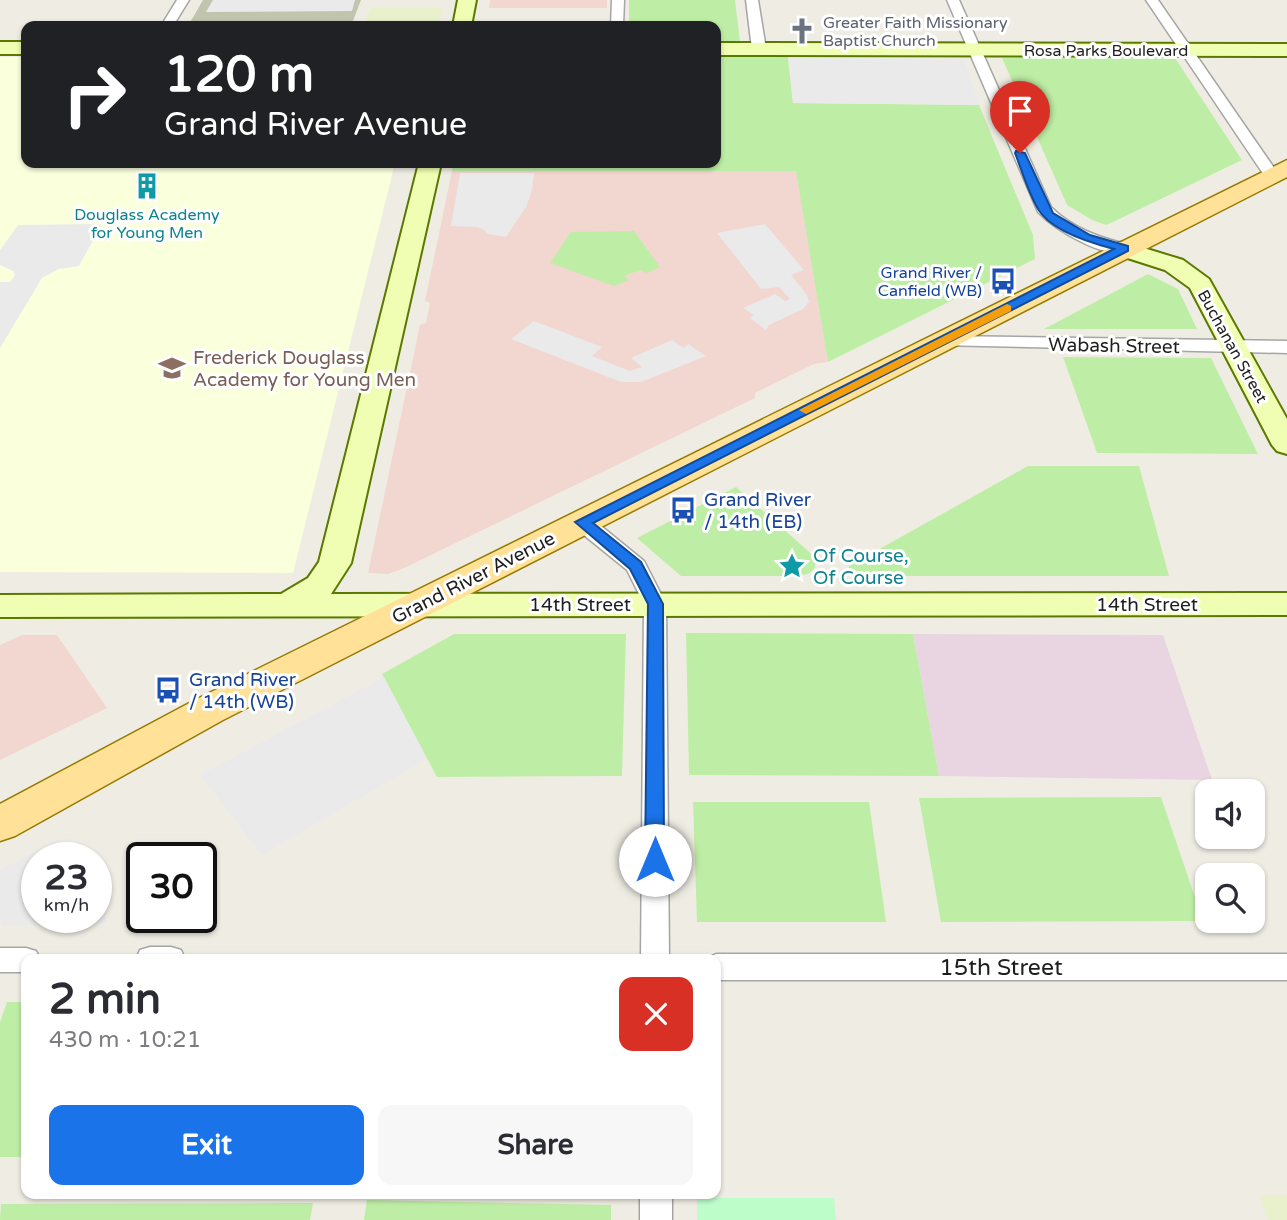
<!DOCTYPE html>
<meta charset="utf-8">
<style>
body{margin:0;font-family:"Varela Round",sans-serif;background:#f7f7f7;color:#2b2b33;height:100vh;display:flex;flex-direction:column;font-size:26px;white-space:nowrap}
*{box-sizing:border-box;margin:0}
p{font-size:23px;color:#7c7c81}
.icon{flex:none;width:38px;height:38px;fill:none;stroke:currentColor;stroke-width:2;stroke-linecap:round;stroke-linejoin:round}
.map{position:relative;flex:1;overflow:hidden}
.drawer{position:absolute;left:21px;top:954px;width:700px;height:245px;display:flex;flex-direction:column;background:#fff;border-radius:14px;box-shadow:0 2px 5px #0004}
.drawer>*{flex:none}
.guide{position:absolute;left:21px;top:21px;width:700px;height:147px;border-radius:14px;box-shadow:0 2px 5px #0004;background:#202124;color:#fff;overflow:hidden}
.fabs{position:absolute;left:1195px;top:779px;display:grid;gap:14px}
.fabs a{display:grid;place-items:center;width:70px;height:70px;border-radius:14px;background:#fff;box-shadow:0 2px 5px #0004;font-size:35px}
.speed{position:absolute;left:21px;top:842px;display:flex;gap:14px;font-size:35px;font-weight:700;text-align:center}
.speed>*{display:grid;place-content:center;width:91px;height:91px;border-radius:50%;background:#fff;box-shadow:0 2px 5px #0004;line-height:1}
.speed small{font-size:18px;font-weight:400}
.speed .limit{border:4px solid #111;border-radius:10px;background:#fff;color:#111}
.pin{position:absolute;display:grid;place-items:center;width:60px;height:60px;color:#fff;margin:-72px -30px;border-radius:50% 50% 50% 0;rotate:-45deg;box-shadow:0 0 7px #0007}
.pin .icon{rotate:45deg}
.me{position:absolute;width:77px;margin:-38px;rotate:0deg;stroke-linejoin:round;filter:drop-shadow(0 0 5px #0008)}
.turn{display:flex;align-items:center;gap:24px;height:147px;padding:0 28px;font-size:32px}
.turn .icon{width:91px;height:91px;stroke-width:2.5}
.turn b{display:block;font-size:49px;line-height:60px}
.round{display:grid;place-items:center;flex:none;width:74px;height:74px;border-radius:14px;background:#f7f7f7}
.summary{display:flex;align-items:center;justify-content:space-between;height:119px;padding:0 28px}
h1{font-size:42px;font-weight:700;line-height:52px}
.cta{display:flex;gap:14px;margin-top:auto;padding:14px 28px}
.cta a{flex:1;height:80px;border-radius:14px;background:#1a73e8;color:#fff;font-size:28px;font-weight:700;line-height:80px;text-align:center}
.cta a+a{background:#f7f7f7;color:#2b2b33}
.map>svg:first-child{display:block}
.commercial{fill:#f2d6d0}
.industrial{fill:#e9d4e2}
.education{fill:#faffdc}
.construction{fill:#c1c5ae}
.farmland{fill:#e8f0cc}
.grass{fill:#beeea5}
.park{fill:#bcfdca}
.parking{fill:#eaeaea}
.lines{fill:none;stroke-linecap:round;stroke-linejoin:round}
.street-casing{stroke:#a5a5a5;stroke-width:3}
.secondary-casing{stroke:#5b7900;stroke-width:4}
.primary-casing{stroke:#977a00;stroke-width:3}
.street{fill:#fff;fill-rule:evenodd}
.secondary{fill:#effeb2;fill-rule:evenodd}
.primary{fill:#ffe198;fill-rule:evenodd}
.route{fill:#1a73e8;stroke:#114b97;stroke-width:2}
.slow{fill:#f59e0b}
.labels{text-anchor:middle;stroke-width:6;stroke-linejoin:round;paint-order:stroke}
.far-worship-label{font-size:16px;fill:#5b616d;stroke:#fff;text-anchor:start}
.far-street-label{font-size:16px;fill:#1e1e1e;stroke:#fff}
.far-culture-label{font-size:16px;fill:#0d838f;stroke:#fff}
.far-transit-label{font-size:16px;fill:#164399;stroke:#fff;text-anchor:end}
.street-label{font-size:19px;fill:#1e1e1e;stroke:#fff}
.education-label{font-size:19px;fill:#785e54;stroke:#fff;text-anchor:start}
.transit-label{font-size:19px;fill:#164399;stroke:#fff;text-anchor:start}
.culture-label{font-size:19px;fill:#0d838f;stroke:#fff;text-anchor:start}
.near-street-label{font-size:23px;fill:#1e1e1e;stroke:#fff}
</style>
<div class="map">
<svg width="1287" height="1220" viewBox="0 0 1287 1220">
<rect width="100%" height="100%" fill="#efede3"/>
<path class="commercial" d="M490 0H607V8H489Z
M452 171H797L828 362 814 364 765 388 755 393V398L402 569 388 574 368 573 420 325 426 323 430 303 425 301Z
M22 635H57L107 708 0 760V645Z"/>
<path class="industrial" d="M913 634 1163 635 1212 780 939 776Z"/>
<path class="education" d="M0 57H26V163H395L293 573 0 572Z"/>
<path class="construction" d="M203 0H361L351 26H188Z"/>
<path class="farmland" d="M371 8H444L438 26H363Z
M1260 1195H1287V1220H1268Z"/>
<path class="grass" d="M629 0H735L740 41H716V26H629Z
M716 57H788L793 103 979 105 1033 235 1035 259 828 362 796 171H452L453 163H716Z
M1002 58H1175L1242 160 1115 221 1106 225 1092 220 1067 205Z
M634 231 660 267 646 273 640 270 624 276 629 280 614 286 550 263 571 232Z
M1148 274 1178 289 1197 329H1044Z
M1063 357 1211 358 1258 454 1097 453Z
M1028 466H1139L1169 576H846L849 566Z
M736 487 816 558 815 568 808 574 796 576H681L637 538Z
M686 633 913 634 939 776 689 775Z
M454 634H626L622 776 437 777 382 674Z
M1161 797 1203 921 941 922 919 798Z
M693 802H869L886 922H697Z
M7 1002H26V1157H0V1022Z
M367 1200 611 1205V1220H364Z
M313 1203 310 1220H0L1 1204Z"/>
<path class="park" d="M697 1198H834L836 1220H697Z"/>
<path class="parking" d="M213 0H355L352 11 206 12Z
M788 58 964 59 979 105 793 103Z
M460 173H534L532 190 526 207 506 237 488 234 483 229 476 227 451 226Z
M97 224 101 226 79 266 59 269 42 278 0 348V282H10L15 275 13 271 0 265V250L18 225Z
M765 224 804 270 791 275 807 295 809 302 803 309 769 325 766 330 750 318 754 315 743 308 775 294 785 301 790 299 779 287 761 289 717 233Z
M534 321 602 347 592 356 630 371 642 367 631 358 672 340 684 348 688 344 706 356 641 382H621L511 339Z
M384 677 427 759 262 855 200 775Z
M59 839 69 857 37 858V917H96V902L109 923 3 926 0 919V870Z"/>
<g class="lines">
<g class="street-casing">
<path id="street" d="M177 0H189L173 26H161Z
M612 0H624L623 26H611Z
M746 0H758L766 49 764 52H754L752 49Z
M947 0H959L1051 207C1073 229 1101 238 1130 245L1132 249 1130 253C1104 259 1055 230 1038 212Z
M1146 0H1158L1279 175 1276 178H1266Z
M942 336 1287 341V353L936 345 933 341 936 337Z
M582 515 590 517 644 561 666 604 669 959H641L644 604 627 570 574 527 571 522 574 517Z
M150 947H171L181 950 185 959H136L140 950Z
M0 948H26L36 951 40 959H26V972H0Z
M716 954H1287V980H716V959H705Z
M640 1194H672V1220H640Z"/>
</g>
<g class="secondary-casing">
<path id="secondary" d="M458 0H476L471 26H453Z
M0 42H26V54H0Z
M716 43 1287 44V56L716 55Z
M419 163H441L351 563 331 594 1287 593V615L0 617V595L281 594 308 578 319 562Z
M1124 242 1183 260 1209 279 1287 419V454L1277 451 1272 445 1190 288 1165 270 1115 254 1112 249 1115 244Z"/>
</g>
<g class="primary-casing">
<path id="primary" d="M1287 160V177L223 720 15 836 0 841V804L195 700Z"/>
</g>
<use href="#street" class="street"/>
<use href="#secondary" class="secondary"/>
<use href="#primary" class="primary"/>
</g>
<path class="route" d="M1016 151 1025 153 1053 213 1090 235 1128 246V251L593 523 641 562 663 604 664 860 662 866 655 868 648 866 645 860 648 604 630 569 575 522 1114 249C1091 243 1050 230 1038 209 1028 192 1022 171 1015 153Z"/>
<path class="slow" d="M1007 304 1011 306V311L810 412 806 414 799 410Z"/>
<defs>
<g id="church-bare" transform="scale(2.1)"><path d="M-1.2-6h2.4v3.5h3.3v2.4h-3.3V6h-2.4V-.1h-3.3v-2.4h3.3Z" fill="#6b7280" stroke="#fff" stroke-width="2.5" paint-order="stroke"/></g>
<g id="building-bare" transform="scale(2.1)"><path d="M-4-6H4V6H1V3H-1V6H-4ZM-2.5-4.3h1.7v1.8h-1.7ZM.8-4.3h1.7v1.8H.8ZM-2.5-1h1.7V.8h-1.7ZM.8-1h1.7V.8H.8Z" fill="#0f9aa8" stroke="#fff" stroke-width="2.5" paint-order="stroke"/></g>
<g id="bus-bare" transform="scale(2.1)"><path d="M-5-6H5V4H4V6H2V4H-2V6H-4V4H-5ZM-3.5-4V0h7V-4ZM-3.5 1.2v1.5H-2V1.2ZM2 1.2v1.5H3.5V1.2Z" fill="#1a4fb4" stroke="#fff" stroke-width="2.5" paint-order="stroke"/></g>
<g id="school-bare" transform="scale(2.1)"><path d="M0-5L7-2L0 1L-7-2ZM-4 1L0 2.5L4 1V4Q0 6-4 4Z" fill="#8d6e63" stroke="#fff" stroke-width="2.5" paint-order="stroke"/></g>
<g id="sight-bare" transform="scale(2.1)"><path d="M0-6L1.8-2.2L6-1.7L2.9 1.2L3.7 5.4L0 3.3L-3.7 5.4L-2.9 1.2L-6-1.7L-1.8-2.2Z" fill="#0f9aa8" stroke="#fff" stroke-width="2.5" paint-order="stroke"/></g>
</defs>
<g fill-rule="evenodd">
<use href="#church-bare" x="802" y="31"/>
<use href="#building-bare" x="147" y="186"/>
<use href="#bus-bare" x="1003" y="281"/>
<use href="#school-bare" x="172" y="368"/>
<use href="#bus-bare" x="683" y="510"/>
<use href="#sight-bare" x="792" y="566"/>
<use href="#bus-bare" x="168" y="690"/>
</g>
<g class="labels">
<g class="far-worship-label">
<text x="823" y="28">Greater Faith Missionary<tspan x="823" dy="18">Baptist Church</tspan></text>
</g>
<g class="far-street-label">
<text x="1106" y="56">Rosa Parks Boulevard</text>
<text transform="translate(1233 346) rotate(61)" y="6">Buchanan Street</text>
</g>
<g class="far-culture-label">
<text x="147" y="220">Douglass Academy<tspan x="147" dy="18">for Young Men</tspan></text>
</g>
<g class="far-transit-label">
<text x="982" y="278">Grand River /<tspan x="982" dy="18">Canfield (WB)</tspan></text>
</g>
<g class="street-label">
<text transform="translate(1114 345) rotate(1)" y="7">Wabash Street</text>
<text transform="translate(473 577) rotate(-27)" y="7">Grand River Avenue</text>
<text x="580" y="611">14th Street</text>
<text x="1147" y="611">14th Street</text>
</g>
<g class="education-label">
<text x="193" y="364">Frederick Douglass<tspan x="193" dy="22">Academy for Young Men</tspan></text>
</g>
<g class="transit-label">
<text x="704" y="506">Grand River<tspan x="704" dy="22">/ 14th (EB)</tspan></text>
<text x="189" y="686">Grand River<tspan x="189" dy="22">/ 14th (WB)</tspan></text>
</g>
<g class="culture-label">
<text x="813" y="562">Of Course,<tspan x="813" dy="22">Of Course</tspan></text>
</g>
<g class="near-street-label">
<text x="1001" y="975">15th Street</text>
</g>
</g>
</svg>
<div class="fabs">
<a><svg class="icon" aria-label="sound" viewBox="0 0 24 24"><path d="M4 9h4l5-4v14l-5-4H4zM17 9q2 3 0 6"/></svg></a>
<a><svg class="icon" aria-label="search" viewBox="0 0 24 24"><circle cx="10" cy="10" r="6"/><path d="M15 15l6 6"/></svg></a>
</div>
<div class="speed"><div>23<small>km/h</small></div><div class="limit">30</div></div>
<div class="pin" style="left:1020px;top:153px;background:#d93025"><svg class="icon" aria-label="arrive" viewBox="0 0 24 24"><path d="M6 21V4h12l-3 4 3 4H6"/></svg></div>
<svg class="me" style="left:655px;top:860px" viewBox="-20 -20 40 40"><circle r="19" fill="#fff"/><path d="M0-13L10 11 0 6-10 11z" fill="#1a73e8"/></svg>
<div class="guide">
<div class="turn"><svg class="icon" aria-label="right" viewBox="0 0 24 24"><path d="M7 20v-9h11M14 6l5 5-5 5"/></svg><div><b>120 m</b>Grand River Avenue</div></div>
</div>
<section class="drawer">
<div class="summary"><div><h1>2 min</h1><p>430 m · 10:21</p></div><a class="round" style="background:#d93025;color:#fff"><svg class="icon" aria-label="close" viewBox="0 0 24 24"><path d="M6 6l12 12M18 6L6 18"/></svg></a></div>
<div class="cta"><a>Exit</a><a>Share</a></div>
</section>
</div>
